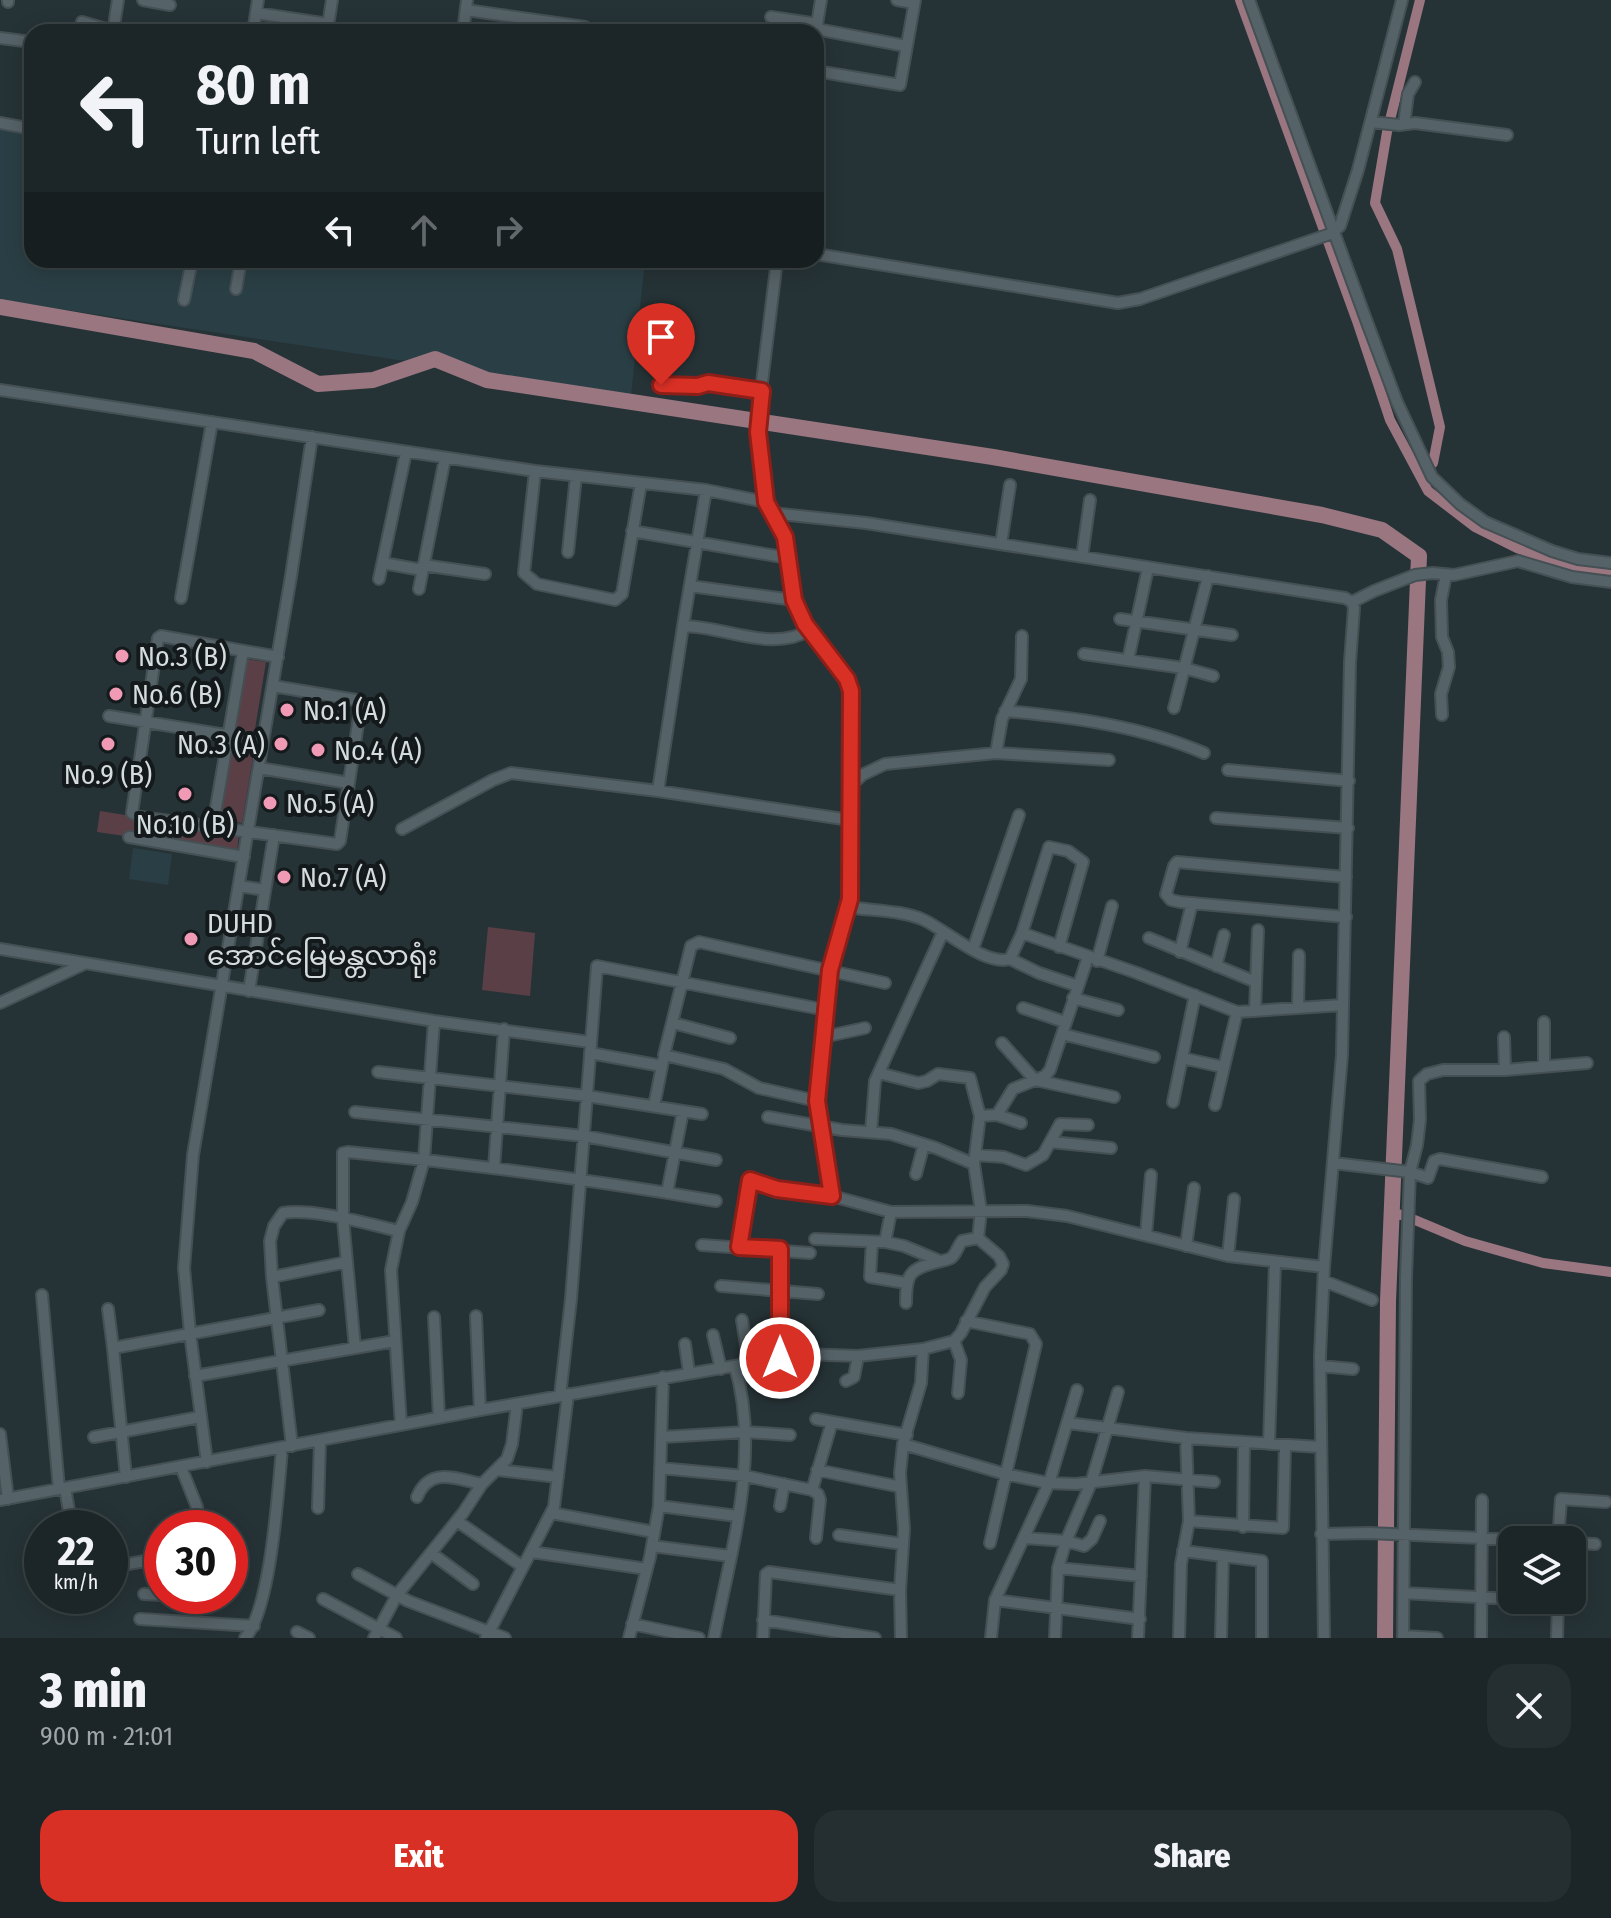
<!DOCTYPE html>
<meta charset="utf-8">
<style>
body{margin:0;font-family:"Fira Sans Condensed","Noto Sans Myanmar",sans-serif;background:#252e30;color:#f1f3f6;height:100vh;display:flex;flex-direction:column;font-size:30px;white-space:nowrap}
*{box-sizing:border-box;margin:0}
p{font-size:26px;color:#a0a5a8}
.icon{flex:none;width:44px;height:44px;fill:none;stroke:currentColor;stroke-width:2;stroke-linecap:round;stroke-linejoin:round}
.map{position:relative;height:1638px;overflow:hidden}
.side{display:flex;flex-direction:column;background:#1c2628;flex:1}
.side>*{flex:none}
.top-card{position:absolute;left:24px;top:24px;width:800px;height:244px;border-radius:24px;box-shadow:0 4px 20px #0003,0 0 0 2px #3a4345;background:#1c2628;color:#f1f3f6;overflow:hidden}
.tools{position:absolute;left:1498px;top:1526px;display:grid;gap:16px}
.tools a{display:grid;place-items:center;width:88px;height:88px;border-radius:16px;background:#1c2628;box-shadow:0 4px 20px #0003,0 0 0 2px #3a4345;font-size:40px}
.speed{position:absolute;left:24px;top:1510px;display:flex;gap:16px;font-size:40px;font-weight:700;text-align:center}
.speed>*{display:grid;place-content:center;width:104px;height:104px;border-radius:50%;background:#1c2628;box-shadow:0 4px 20px #0003,0 0 0 2px #3a4345;line-height:1}
.speed small{font-size:20px;font-weight:400}
.speed .limit{border:12px solid #d22;background:#fff;color:#111}
.pin{position:absolute;display:grid;place-items:center;width:68px;height:68px;color:#fff;margin:-82px -34px;border-radius:50% 50% 50% 0;rotate:-45deg;box-shadow:0 0 8px #0007}
.pin .icon{rotate:45deg}
.me{position:absolute;width:88px;margin:-44px;rotate:0deg;stroke-linejoin:round;filter:drop-shadow(0 0 6px #0008)}
.turn{display:flex;align-items:center;gap:28px;height:168px;padding:0 40px;font-size:36px}
.turn .icon{width:104px;height:104px;stroke-width:2.5}
.turn b{display:block;font-size:56px;line-height:68px}
.lanes{display:flex;align-items:center;height:76px;padding:0 40px;background:#0003;justify-content:center;gap:40px;direction:ltr}
.lanes .off{opacity:.35}
.round{display:grid;place-items:center;flex:none;width:84px;height:84px;border-radius:24px;background:#252e30}
.summary{display:flex;align-items:center;justify-content:space-between;height:136px;padding:0 40px}
h1{font-size:48px;font-weight:800;line-height:60px}
.primary-button{display:flex;gap:16px;margin-top:auto;padding:16px 40px}
.primary-button a{flex:1;height:92px;border-radius:24px;background:#d93025;color:#fff;font-size:32px;font-weight:800;line-height:92px;text-align:center}
.primary-button a+a{background:#252e30;color:#f1f3f6}
.map>svg:first-child{display:block}
.built{fill:#2a3f45}
.green{fill:#5b3f47}
.lines{fill:none;stroke-linecap:round;stroke-linejoin:round}
.canal{stroke:#9a7681;stroke-width:10}
.river{stroke:#9a7681;stroke-width:16}
.minor-casing{stroke:#455054;stroke-width:14}
.minor{stroke:#556267;stroke-width:10}
.route-casing{stroke:#8d1f18;stroke-width:20}
.route{stroke:#d93025;stroke-width:14}
.poi-dot{fill:#f09ab5;stroke:#14191b;stroke-width:3}
.labels{text-anchor:middle;stroke-width:8;stroke-linejoin:round;paint-order:stroke}
.poi-label{font-size:28px;fill:#d4dcde;stroke:#14191b;text-anchor:start}
</style>
<div class="map">
<svg width="1611" height="1638" viewBox="0 0 1611 1638">
<rect width="100%" height="100%" fill="#263336"/>
<path class="built" d="M0 129 32 134V260H645L631 395 0 300Z
M133 848 172 854 168 885 129 879Z"/>
<path class="green" d="M246 659 266 662 254 735 234 732Z
M231 741 255 745 242 823 218 819Z
M100 811 239 833 237 852 97 832Z
M488 927 535 933 530 996 482 990Z"/>
<g class="lines">
<path class="canal" d="M1240 0 1357 321 1390 420 1428 491 1475 527 1517 548 1563 564 1611 574
M1420 0 1387 132 1375 203 1397 249 1440 427 1433 463
M1392 1212 1401 1215
M1415 1220 1465 1241 1543 1263 1611 1272"/>
<path class="river" d="M0 307 254 351 318 384 373 380 435 359 487 380 993 457 1322 515 1382 530 1419 556 1388 1301 1385 1638"/>
<g class="minor-casing">
<path id="minor" d="M8 0V2
M143 0 170 5
M897 0 914 3
M1249 0 1368 325 1397 402 1432 477 1460 504 1485 522 1552 551 1578 559 1611 563
M466 10 585 27
M256 13 328 24
M771 17 817 24
M82 22 113 31
M816 29 906 46
M816 30 821 0
M113 32 118 0
M253 32 258 0
M327 32 332 0
M463 32 467 0
M0 38 32 42
M816 71 900 85 915 0
M1371 122 1399 125 1415 123 1507 135
M0 123 32 129
M1404 124 1408 94 1415 82
M816 254 1118 303 1140 299 1330 234 1340 226 1358 170 1402 0
M777 260 758 415V432L766 502 785 537 794 600 805 624 850 685 849 787
M236 289 241 260
M184 300 192 260
M661 385 698 386 708 383 762 391
M0 390 535 471 706 490 766 502
M535 471 524 573 537 584 615 600 622 594 641 483
M706 490 683 626C725 626 771 653 810 630
M771 513 866 523 1345 598 1352 602
M632 531 788 558
M1001 544 1010 485
M568 552 576 476
M1082 557 1090 500
M383 563 422 570
M423 565 485 574
M379 579 406 452
M690 586 794 600
M419 589 445 458
M181 598 212 422
M1352 602 1374 591 1415 575 1433 573 1454 575 1518 561 1572 577 1611 582
M1120 619 1232 635
M1084 654 1184 668 1213 676
M1128 660 1148 568
M273 686 356 700 361 704 340 841 337 844 140 817 132 813 158 638 161 636 278 657
M1174 708 1208 576
M1005 711C1072 717 1141 726 1204 753
M1442 715 1441 694 1449 667 1448 652 1442 637 1441 600 1446 575
M109 716 263 741
M996 753 1002 719 1021 679 1022 636
M259 768 349 783
M1228 770 1349 781
M658 791 683 626
M1216 818 1348 828
M213 825 243 651
M402 829 493 780 511 773 658 791 850 820
M129 837 244 857
M239 886 265 890
M849 907C872 911 902 910 924 920 947 931 985 966 1010 959L1022 933 1049 847 1068 851 1083 862 1059 947
M1346 917 1180 902 1171 900 1166 894 1174 866 1177 862 1346 877
M232 923 259 928
M1022 933 1137 973 1237 1012 1343 1005
M1149 938 1256 982
M0 949 434 1021 590 1042
M973 949 1019 815
M1180 952 1192 903
M1010 959 1039 973 1078 986
M1097 961 1112 906
M1216 966 1224 935
M249 991 274 835
M1073 998 1118 1010
M0 1003 84 964
M1023 1008 1065 1022
M1298 1008 1299 955
M1255 1011 1258 930
M673 1023 730 1038
M1062 1034 1154 1057
M823 1037 865 1028
M1504 1037 1505 1070
M1002 1043 1035 1080 1114 1097
M590 1053 662 1066
M1182 1058 1223 1067
M1544 1065V1022
M378 1072 587 1096 702 1114
M879 1073 918 1083 927 1081 938 1074 970 1078 980 1116 974 1164
M817 1101 759 1088 724 1069 664 1055 691 946 699 942 885 983
M1173 1102 1195 995
M1215 1105 1237 1012
M654 1106 663 1061
M355 1112 584 1136 716 1160
M997 1115 1013 1089 1045 1076 1050 1070 1088 957
M980 1116 997 1115 1021 1123
M871 1132 875 1081 943 932
M1051 1142 1111 1148
M975 1155 1004 1157 1026 1165 1043 1155 1060 1124 1088 1125
M1333 1163 1410 1172 1428 1178 1434 1161 1440 1159 1542 1177
M494 1168 504 1029
M916 1174 924 1144
M667 1193 683 1111
M832 1196 817 1101 830 970 850 899 849 787 862 775 885 764 996 753 1109 760
M1146 1235 1151 1175
M815 1239 885 1242 904 1246 940 1261
M872 1242 870 1277 906 1283
M885 1242 891 1212
M702 1245 810 1253
M1186 1246 1194 1188
M739 1247 748 1181 751 1180 777 1189 832 1196 891 1212 1027 1211 1067 1216 1228 1256 1324 1267
M1228 1256 1234 1199
M272 1277 347 1262
M1324 1281 1372 1300
M721 1286 818 1294
M42 1295 59 1489
M906 1303C906 1274 909 1269 938 1262 941 1261 948 1260 951 1258 956 1254 958 1246 962 1241L978 1238
M108 1309 113 1348
M476 1316 480 1410
M434 1317 439 1417
M742 1320 749 1364
M966 1321 1030 1334 1036 1344 990 1543
M713 1335 721 1369
M954 1341 961 1360 958 1393
M685 1344 689 1373
M355 1348 343 1219V1153L348 1152C471 1164 593 1180 716 1201
M780 1358V1249
M1320 1366 1353 1369
M195 1376 395 1341
M846 1381 854 1377 858 1356
M560 1396 571 1299 597 966 826 1010
M816 1419 907 1435
M1068 1423 1186 1438 1319 1447
M401 1425 391 1270 399 1231 412 1202 424 1160 434 1021
M0 1434 8 1499
M94 1437 200 1417
M663 1437 746 1432 790 1435
M903 1444 1005 1474 1049 1483 1076 1484 1145 1476 1214 1482
M1269 1444 1275 1263
M292 1446 272 1277 270 1241 274 1226 283 1213C313 1208 368 1224 399 1231
M207 1462 190 1333 184 1268 193 1155 291 576 312 437
M181 1467 197 1507 196 1528
M660 1468 745 1476 812 1490 818 1494 820 1500 816 1538
M498 1470 558 1477
M817 1470 901 1487
M126 1477 113 1348 319 1310
M65 1488 72 1528
M812 1490 832 1422
M417 1497C430 1466 456 1479 482 1484
M0 1500 480 1410 803 1354 858 1356 923 1349 954 1341 961 1333 985 1287 1001 1270 1003 1264 999 1256 978 1238 981 1211 974 1164 936 1148 891 1134 842 1130 768 1117
M659 1506 737 1516
M780 1506 784 1484
M318 1508 320 1441
M551 1513 654 1532
M457 1521 523 1567
M1189 1521 1283 1528 1285 1445
M1243 1527 1244 1443
M1321 1534 1369 1533 1527 1540
M839 1535 903 1544
M1025 1538 1066 1541 1084 1546 1092 1539 1100 1521
M1558 1540 1561 1499 1606 1502
M1572 1543 1595 1544
M652 1546 730 1556
M1183 1551 1262 1561V1638
M532 1552 647 1569
M431 1553 473 1584
M111 1567 162 1558
M1058 1568 1141 1576
M358 1574 408 1601 505 1638
M1404 1593 1512 1599
M144 1594 162 1595
M175 1596H189
M323 1599 396 1638
M995 1600 1140 1619
M1535 1600 1558 1601
M140 1619 254 1626
M763 1620 875 1638
M632 1624 699 1638
M297 1632 309 1638
M1403 1636 1437 1638
M245 1638C271 1609 278 1491 282 1449
M374 1638 397 1595 463 1513 482 1484 507 1459 512 1444 517 1404
M486 1638 554 1507 568 1394
M629 1638 650 1557 659 1506 663 1377
M714 1638C731 1549 761 1456 735 1366
M763 1638 766 1574 769 1572 900 1590
M901 1638 900 1590 904 1529 900 1473 903 1444 921 1383 923 1349
M991 1638 995 1600 1049 1483 1077 1390
M1055 1638 1058 1568 1066 1541 1091 1483 1118 1392
M1138 1638 1145 1476
M1179 1638 1181 1564 1189 1521 1186 1438
M1221 1638 1223 1556
M1324 1638 1320 1356 1324 1267 1342 1055 1350 662 1354 608 1352 602
M1403 1638 1406 1278 1410 1172 1417 1145 1420 1120 1419 1081 1427 1074 1443 1070H1505L1587 1063
M1481 1638 1482 1500
M1557 1638 1558 1600"/>
</g>
<use href="#minor" class="minor"/>
</g>
<g class="lines">
<g class="route-casing">
<path id="route" d="M661 385 698 386 708 383 762 391 758 432 766 502 785 537 794 600 805 624 847 679 851 691 850 899 830 970 817 1101 832 1196 777 1189 750 1180 739 1247 780 1249V1358"/>
</g>
<use href="#route" class="route"/>
</g>
<g class="poi-dot">
<circle cx="122" cy="656" r="8"/>
<circle cx="116" cy="694" r="8"/>
<circle cx="287" cy="710" r="8"/>
<circle cx="108" cy="744" r="8"/>
<circle cx="281" cy="744" r="8"/>
<circle cx="318" cy="750" r="8"/>
<circle cx="185" cy="794" r="8"/>
<circle cx="270" cy="803" r="8"/>
<circle cx="284" cy="877" r="8"/>
<circle cx="191" cy="939" r="8"/>
</g>
<g class="labels">
<g class="poi-label">
<text x="138" y="666">No.3 (B)</text>
<text x="132" y="704">No.6 (B)</text>
<text x="303" y="720">No.1 (A)</text>
<text x="265" y="754" text-anchor="end">No.3 (A)</text>
<text x="334" y="760">No.4 (A)</text>
<text x="108" y="784" text-anchor="middle">No.9 (B)</text>
<text x="286" y="813">No.5 (A)</text>
<text x="185" y="834" text-anchor="middle">No.10 (B)</text>
<text x="300" y="887">No.7 (A)</text>
<text x="207" y="933">DUHD<tspan x="207" dy="32">အောင်မြေမန္တလာရုံး</tspan></text>
</g>
</g>
</svg>
<div class="tools">
<a><svg class="icon" aria-label="layers" viewBox="0 0 24 24"><path d="M12 4l9 5-9 5-9-5zM3 14l9 5 9-5"/></svg></a>
</div>
<div class="speed"><div>22<small>km/h</small></div><div class="limit">30</div></div>
<div class="pin" style="left:661px;top:385px;background:#d93025"><svg class="icon" aria-label="arrive" viewBox="0 0 24 24"><path d="M6 21V4h12l-3 4 3 4H6"/></svg></div>
<svg class="me" style="left:780px;top:1358px" viewBox="-20 -20 40 40"><circle r="17" fill="#d93025" stroke="#fff" stroke-width="3"/><path d="M0-11L8 9 0 5-8 9z" fill="#fff"/></svg>
<div class="top-card">
<div class="turn"><svg class="icon" aria-label="left" viewBox="0 0 24 24"><path d="M17 20v-9H6M10 6l-5 5 5 5"/></svg><div><b>80 m</b>Turn left</div></div>
<div class="lanes"><svg class="icon" aria-label="left" viewBox="0 0 24 24"><path d="M17 20v-9H6M10 6l-5 5 5 5"/></svg><svg class="icon off" aria-label="ahead" viewBox="0 0 24 24"><path d="M12 20V5M6 11l6-6 6 6"/></svg><svg class="icon off" aria-label="right" viewBox="0 0 24 24"><path d="M7 20v-9h11M14 6l5 5-5 5"/></svg></div>
</div>
</div>
<section class="side">
<div class="summary"><div><h1>3 min</h1><p>900 m · 21:01</p></div><a class="round"><svg class="icon" aria-label="close" viewBox="0 0 24 24"><path d="M6 6l12 12M18 6L6 18"/></svg></a></div>
<div class="primary-button"><a>Exit</a><a>Share</a></div>
</section>
